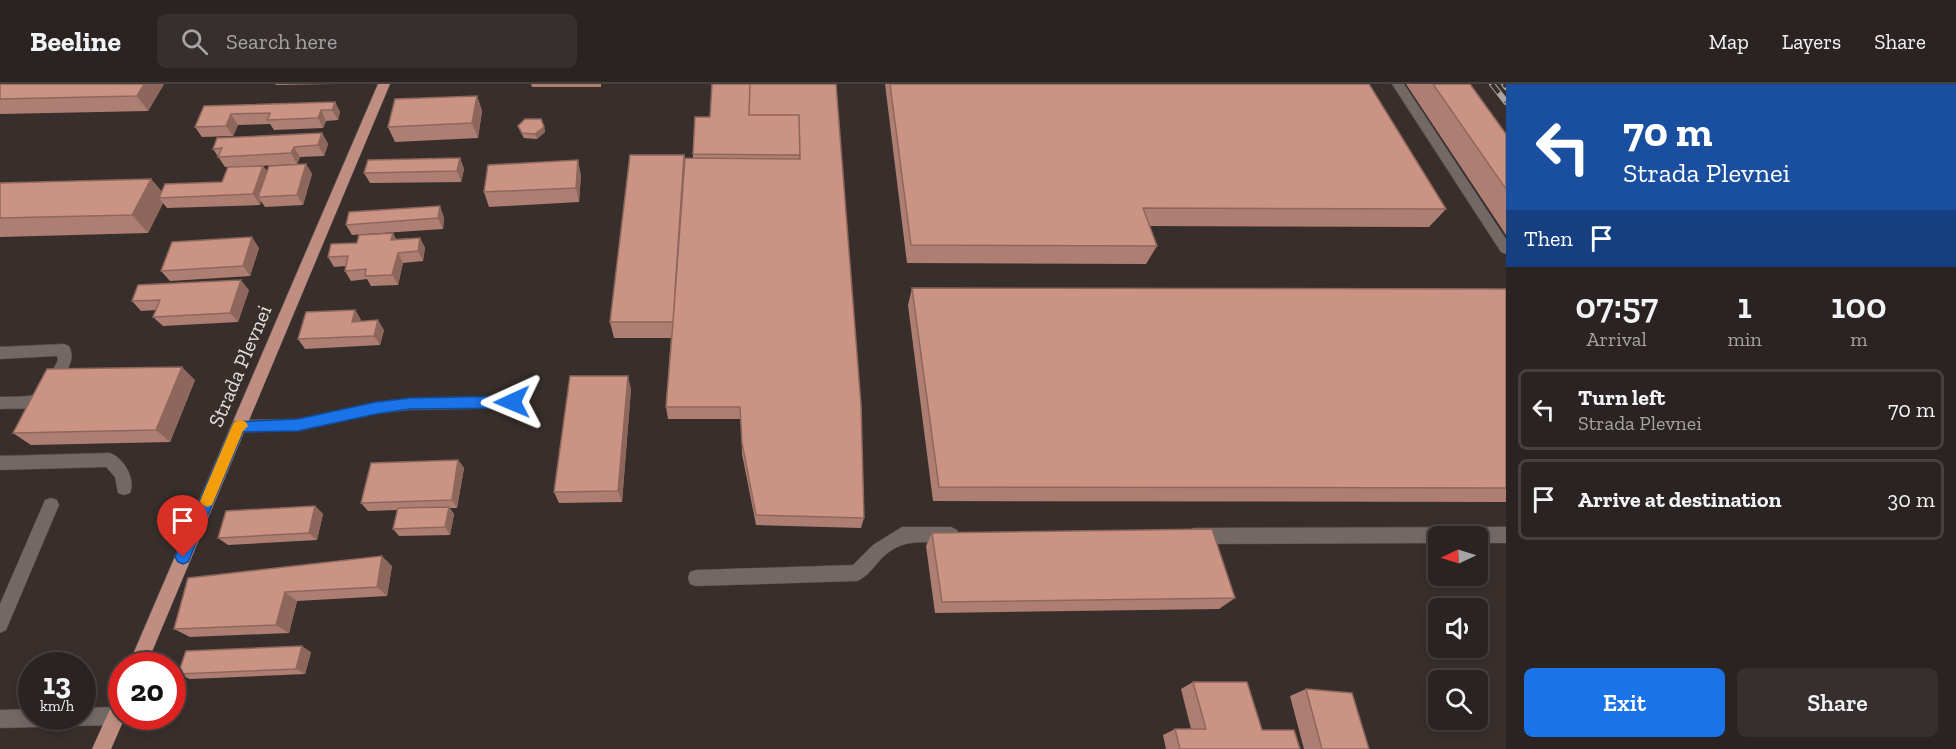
<!DOCTYPE html>
<style>
body{margin:0;font-family:"Zilla Slab",serif;background:#362f2e;color:#f1f3f6;height:100vh;display:flex;flex-direction:column;font-size:22px;white-space:nowrap}
*{box-sizing:border-box;margin:0}
p{font-size:20px;color:#a5a4a5}
.icon{flex:none;width:33px;height:33px;fill:none;stroke:currentColor;stroke-width:2;stroke-linecap:round;stroke-linejoin:round}
.map{position:relative;flex:1;overflow:hidden}
.side{display:flex;flex-direction:column;background:#2a2321;width:450px}
.side>*{flex:none}
.top-card{background:#1a4fa0;color:#fff;overflow:hidden}
.needle{width:39px;rotate:266deg}
.fabs{position:absolute;left:1428px;top:442px;display:grid;gap:12px}
.fabs a{display:grid;place-items:center;width:60px;height:60px;border-radius:9px;background:#2a2321;box-shadow:0 3px 9px #0003,0 0 0 2px #46403f;font-size:30px}
.speed{position:absolute;left:18px;top:568px;display:flex;gap:12px;font-size:30px;font-weight:700;text-align:center}
.speed>*{display:grid;place-content:center;width:78px;height:78px;border-radius:50%;background:#2a2321;box-shadow:0 3px 9px #0003,0 0 0 2px #46403f;line-height:1}
.speed small{font-size:15px;font-weight:400}
.speed .limit{border:9px solid #d22;background:#fff;color:#111}
.pin{position:absolute;display:grid;place-items:center;width:51px;height:51px;color:#fff;margin:-62px -26px;border-radius:50% 50% 50% 0;rotate:-45deg;box-shadow:0 0 6px #0007}
.pin .icon{rotate:45deg}
.me{position:absolute;width:66px;margin:-33px;rotate:269deg;stroke-linejoin:round;filter:drop-shadow(0 0 4px #0008)}
.turn{display:flex;align-items:center;gap:21px;height:126px;padding:0 18px;font-size:27px}
.turn .icon{width:78px;height:78px;stroke-width:2.5}
.turn b{display:block;font-size:42px;line-height:51px}
.then{display:flex;align-items:center;height:57px;padding:0 18px;background:#0003;gap:12px;font-size:22px}
.eta{display:flex;justify-content:space-evenly;align-items:center;height:102px;text-align:center}
.eta b{font-size:36px;font-weight:600;line-height:42px}
.action{display:flex;gap:12px;margin-top:auto;padding:12px 18px}
.action a{flex:1;height:69px;border-radius:9px;background:#1a73e8;color:#fff;font-size:24px;font-weight:600;line-height:69px;text-align:center}
.action a+a{background:#362f2e;color:#f1f3f6}
ul{padding:0;list-style:none}
li{display:flex;align-items:center;gap:18px;height:81px;margin:0 12px 9px;padding:0 6px;border:3px solid #46403f;border-radius:9px}
li div{flex:1}
li b{display:block;font-size:22px}
li em{font-style:normal}
header{display:flex;align-items:center;gap:36px;box-sizing:border-box;height:84px;padding:0 30px;background:#2a2321;border-bottom:2px solid #46403f}
header strong{font-size:28px}
nav{display:flex;gap:33px;margin-inline-start:auto;font-size:21px}
.search{width:420px;height:54px;background:#362f2e;display:flex;align-items:center;gap:15px;box-sizing:border-box;padding:0 21px;border-radius:9px;color:#a5a4a5;font-size:22px}
main{display:flex;flex:1;min-height:0}
.map>svg:first-child{display:block}
.lines{fill:none;stroke-linecap:round;stroke-linejoin:round}
.minor-casing{stroke:#524b49;stroke-width:1}
.major-casing{stroke:#524b49;stroke-width:1}
.minor{fill:#726865;fill-rule:evenodd}
.major{fill:#bf8e81;fill-rule:evenodd}
.rail-casing{stroke:#aba4a1;stroke-width:6}
.rail{stroke:#382f2c;stroke-width:4;stroke-dasharray:11;stroke-linecap:butt}
.wall{fill:#af7e72}
.shaded-wall{fill:#8e675c}
.building{fill:#cb9384;stroke:#8e675c;stroke-width:1.5}
.route{fill:#1a73e8;stroke:#114b97;stroke-width:1.5}
.slow{fill:#f59e0b}
.labels{text-anchor:middle;stroke-width:6;stroke-linejoin:round;paint-order:stroke}
.street-label{font-size:21px;fill:#e4dedc;stroke:#382f2c}
</style>
<header>
<strong>Beeline</strong>
<div class="search"><svg class="icon" aria-label="search" viewBox="0 0 24 24"><circle cx="10" cy="10" r="6"/><path d="M15 15l6 6"/></svg>Search here</div>
<nav><a>Map</a><a>Layers</a><a>Share</a></nav>
</header>
<main>
<div class="map">
<svg width="1506" height="665" viewBox="0 0 1506 665">
<rect width="100%" height="100%" fill="#382f2c"/>
<g class="lines">
<g class="minor-casing">
<path id="minor" d="M1392 0H1404L1506 155V170L1501 168Z
M64 260 69 262C74 272 71 279 66 288 46 329 44 324 0 325V313C44 312 38 315 58 276L57 272 0 275V263Z
M512 312 517 314 519 318 517 322 512 324 410 326 376 330 298 347 239 348 234 347 231 342 234 337 239 336 298 335 376 318 410 314Z
M110 369C124 374 136 395 130 409L124 411 118 409 115 393 106 383 0 386V372Z
M51 414 57 416 59 421 6 546 0 549V520L45 416Z
M902 443H951L957 446 959 451 957 456 951 459C923 459 902 453 881 475 874 483 867 493 857 497L696 502 690 500 688 494 690 488 696 486 853 481 873 461Z
M1506 443V459H1478V453H1438V459L1194 460 1188 457 1186 452 1188 447 1194 444Z
M115 623 122 625V633H124L122 639 115 641 0 644V626L32 625V633H82V624Z"/>
</g>
<g class="major-casing">
<path id="major" d="M378 0H390L146 582H128Z
M122 609V633H125L111 665H92L116 612Z"/>
</g>
<use href="#minor" class="minor"/>
<use href="#major" class="major"/>
<g class="rail-casing">
<path id="rail" d="M1492 0 1506 18
M1504 0 1506 3"/>
</g>
<use href="#rail" class="rail"/>
</g>
<path class="wall" d="M0 0H164L148 27 0 30Z
M275 0H331L276 1Z
M531 0H601V3H532Z
M836 0 864 434 861 444 756 441 742 370 741 335H668L666 323 671 254H614L610 238 684 71 685 74H693V70L710 33Z
M885 0H1369L1446 125 1429 143 1150 142 1157 162 1146 180 907 179Z
M1406 0H1470L1506 50V151Z
M477 12 482 27 478 54 395 58 388 43Z
M335 18 340 28 338 36 326 37 323 44 274 46 270 40 238 41 233 52 202 53 195 43 204 22Z
M518 42 544 43 545 48 537 55 524 54 520 47Z
M322 49 328 60 324 72 300 73 297 80 241 83 263 82 267 87 306 80 312 90 303 121 265 123 261 117 260 121 167 124 163 119 148 149 0 153V99L151 95 162 108 222 98 228 83H225L213 65Z
M460 74 464 85 461 98 370 99 364 89Z
M581 91 579 118 489 123 484 108Z
M444 133 443 145 352 151 346 141Z
M393 149 396 155 420 154 425 164 423 177 403 179 398 201 371 202 367 195 351 197 345 187 346 182 334 183 328 173 357 159Z
M259 164 250 192 170 197 161 187Z
M912 204 1506 205V418L933 417 908 221Z
M249 206 238 238 163 242 153 233 156 226 141 227 132 217Z
M355 226 361 236V237L384 246 380 261 305 265 298 255Z
M195 296 170 358 31 361 13 349Z
M631 305 622 418 559 419 554 408Z
M458 376 464 384 457 424H449L454 430 450 451 399 452 393 445 397 426 368 427 361 419Z
M315 422 323 430 317 456 228 461 218 454Z
M932 449 1235 514 1219 525 935 529 926 462Z
M392 482 387 512 297 517 289 549 190 553 174 545 188 494Z
M311 568 305 590 190 595 178 590Z
M1193 598 1262 646 1300 665H1166L1163 651 1175 645H1191L1181 605Z
M1306 605 1369 665H1304L1290 612Z"/>
<path class="shaded-wall" d="M144 0H164L148 27 137 12Z
M477 12 482 27 478 54 472 39Z
M335 18 340 28 338 36 332 26Z
M321 26 326 37 323 44 318 34Z
M231 30 238 41 233 52 226 42Z
M544 43 545 48 537 55 535 50Z
M322 49 328 60 324 72 318 61Z
M294 63 300 73 297 80 291 69Z
M460 74 464 85 461 98 457 87Z
M578 76 581 91 579 118 576 104Z
M306 80 312 90 303 121 297 111Z
M263 82 270 92 258 113 261 117 260 121 253 110Z
M151 95 166 113 159 114 163 119 148 149 132 131Z
M440 122 444 133 443 145 438 134Z
M393 149 398 159 391 156Z
M252 153 259 164 250 192 243 182Z
M420 154 425 164 423 177 418 167Z
M398 169 403 179 398 201 392 191Z
M241 196 249 206 238 238 230 229Z
M355 226 361 236 359 247 352 238Z
M378 236 384 246 380 261 374 252Z
M182 283 195 296 170 358 156 346Z
M628 292 631 305 622 418 618 407Z
M458 376 464 384 457 424 452 416Z
M315 422 323 430 317 456 309 449Z
M449 423 454 430 450 451 445 443Z
M382 472 392 482 387 512 377 503Z
M285 508 297 517 289 549 276 541Z
M302 562 311 568 305 590 296 585Z"/>
<path class="building" d="M0 0H144L137 12 0 15Z
M712 0H750L749 31H799L800 71 693 70 695 33H710Z
M750 0H836L861 321 864 434 756 431 742 359 740 323H666L673 238 685 74 800 75 799 31H749Z
M890 0H1369L1446 125 1143 124 1157 162 911 161Z
M1433 0H1470L1506 50V105Z
M477 12 472 39 388 43 395 15Z
M335 18 332 26H321L318 34 267 36 270 29 231 30 226 42 195 43 204 22Z
M525 35H541L544 43 535 50 522 49 518 42Z
M322 49 318 61 294 63 291 69 218 73 222 64 213 65 217 54Z
M630 71H684L673 238H610Z
M460 74 457 87 364 89 368 76Z
M578 76 576 104 484 108 488 81Z
M306 80 297 111 258 113 269 82Z
M263 82 253 110 159 114 165 100 222 98 228 83Z
M151 95 132 131 0 134V99Z
M440 122 438 134 346 141 349 128Z
M393 149 391 156 420 154 418 167 398 169 392 191 365 192 366 185 345 187 348 172 328 173 331 160 357 159 359 151Z
M252 153 243 182 161 187 172 158Z
M241 196 230 229 153 233 160 216 132 217 138 201Z
M912 204 1506 205V404L939 403Z
M355 226 352 238 378 236 374 252 298 255 306 228Z
M182 283 156 346 13 349 47 285Z
M570 292H628L618 407 554 408Z
M458 376 452 416 361 419 371 379Z
M315 422 309 449 218 454 226 427Z
M449 423 445 443 393 445 398 424Z
M1212 445 1235 514 942 518 932 449Z
M382 472 377 503 285 508 276 541 174 545 188 494Z
M302 562 296 585 178 590 186 567Z
M1193 598H1247L1262 646H1294L1300 665H1180L1175 645H1206Z
M1306 605 1352 609 1369 665H1322Z"/>
<path class="route" d="M512 312 518 318 512 324 410 325 376 330 298 347 243 348 188 478 183 480 178 478 175 473 234 338 298 335 376 318 410 314Z"/>
<path class="slow" d="M241 336 246 338 248 342 243 347 212 421 207 423 202 421 200 417 232 342 234 338Z"/>
<g class="labels">
<g class="street-label">
<text transform="translate(240 282) rotate(-67)" y="7">Strada Plevnei</text>
</g>
</g>
</svg>
<div class="fabs">
<a><svg class="needle" viewBox="-14 -14 28 28"><path d="M0-13l5 13h-10z" fill="#e53935"/><path d="M0 13l5-13h-10z" fill="#a5a4a5"/></svg></a>
<a><svg class="icon" aria-label="sound" viewBox="0 0 24 24"><path d="M4 9h4l5-4v14l-5-4H4zM17 9q2 3 0 6"/></svg></a>
<a><svg class="icon" aria-label="search" viewBox="0 0 24 24"><circle cx="10" cy="10" r="6"/><path d="M15 15l6 6"/></svg></a>
</div>
<div class="speed"><div>13<small>km/h</small></div><div class="limit">20</div></div>
<div class="pin" style="left:183px;top:473px;background:#d93025"><svg class="icon" aria-label="arrive" viewBox="0 0 24 24"><path d="M6 21V4h12l-3 4 3 4H6"/></svg></div>
<svg class="me" style="left:512px;top:318px" viewBox="-20 -20 40 40"><path d="M0-17L14 15 0 8-14 15z" fill="#1a73e8" stroke="#fff" stroke-width="4"/></svg>
</div>
<section class="side">
<div class="top-card">
<div class="turn"><svg class="icon" aria-label="left" viewBox="0 0 24 24"><path d="M17 20v-9H6M10 6l-5 5 5 5"/></svg><div><b>70 m</b>Strada Plevnei</div></div>
<div class="then">Then<svg class="icon" aria-label="arrive" viewBox="0 0 24 24"><path d="M6 21V4h12l-3 4 3 4H6"/></svg></div>
</div>
<div class="eta">
<div><b>07:57</b><p>Arrival</p></div>
<div><b>1</b><p>min</p></div>
<div><b>100</b><p>m</p></div>
</div>
<ul>
<li><svg class="icon" aria-label="left" viewBox="0 0 24 24"><path d="M17 20v-9H6M10 6l-5 5 5 5"/></svg><div><b>Turn left</b><p>Strada Plevnei</p></div><em>70 m</em></li>
<li><svg class="icon" aria-label="arrive" viewBox="0 0 24 24"><path d="M6 21V4h12l-3 4 3 4H6"/></svg><div><b>Arrive at destination</b></div><em>30 m</em></li>
</ul>
<div class="action"><a>Exit</a><a>Share</a></div>
</section>
</main>
